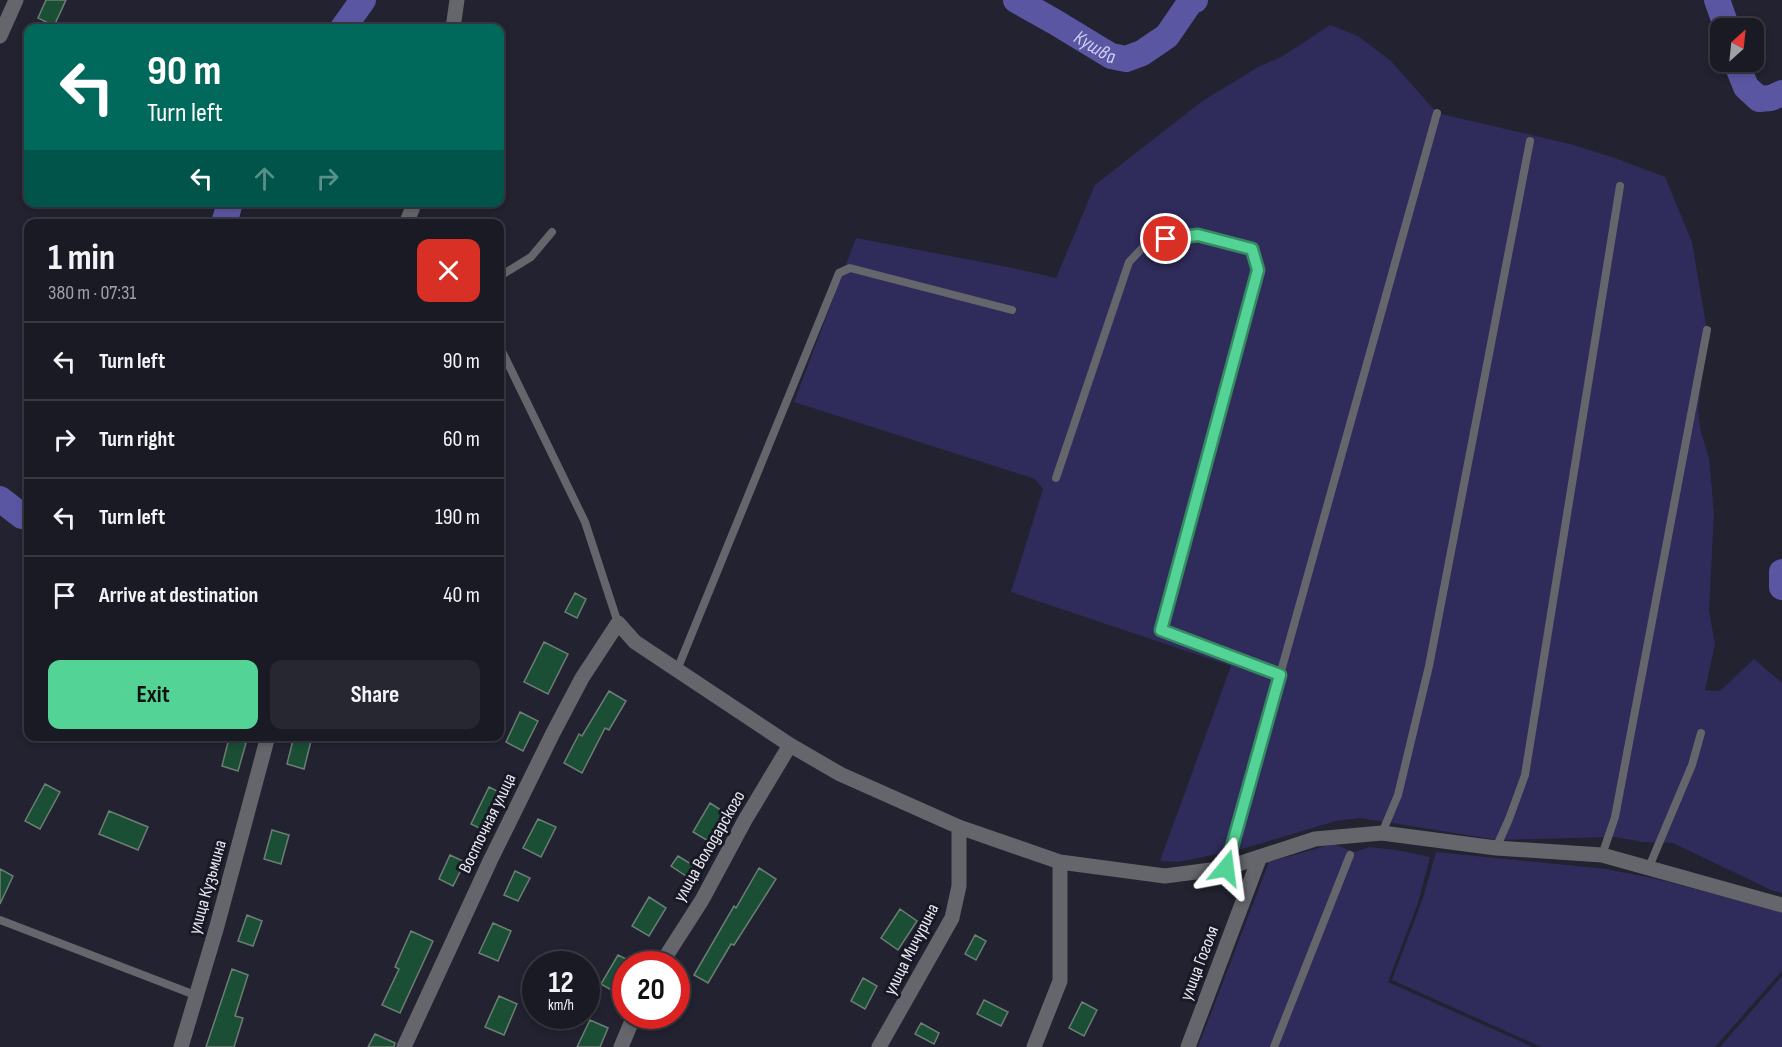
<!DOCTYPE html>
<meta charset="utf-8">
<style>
body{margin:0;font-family:"Sofia Sans Condensed",sans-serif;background:#272731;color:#f1f3f6;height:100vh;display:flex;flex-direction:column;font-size:22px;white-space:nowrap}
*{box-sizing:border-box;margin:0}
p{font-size:20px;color:#9fa1a6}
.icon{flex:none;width:33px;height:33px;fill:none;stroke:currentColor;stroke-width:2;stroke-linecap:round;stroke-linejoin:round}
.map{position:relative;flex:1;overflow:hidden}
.drawer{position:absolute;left:24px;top:219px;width:480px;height:522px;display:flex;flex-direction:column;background:#1a1a24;border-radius:12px;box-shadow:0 3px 9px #0003,0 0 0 2px #383841}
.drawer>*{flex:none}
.banner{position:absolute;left:24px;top:24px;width:480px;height:183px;border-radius:12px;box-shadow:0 3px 9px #0003,0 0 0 2px #383841;background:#00695c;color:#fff;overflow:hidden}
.needle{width:39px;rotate:27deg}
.tools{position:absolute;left:1710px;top:18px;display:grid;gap:12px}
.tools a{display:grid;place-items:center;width:54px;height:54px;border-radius:12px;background:#1a1a24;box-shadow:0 3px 9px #0003,0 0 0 2px #383841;font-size:30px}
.speed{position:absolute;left:522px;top:951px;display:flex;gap:12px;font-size:30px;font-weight:700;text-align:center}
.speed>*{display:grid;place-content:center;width:78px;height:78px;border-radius:50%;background:#1a1a24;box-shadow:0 3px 9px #0003,0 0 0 2px #383841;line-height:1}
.speed small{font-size:15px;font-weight:400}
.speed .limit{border:9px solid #d22;background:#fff;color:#111}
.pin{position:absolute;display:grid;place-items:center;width:51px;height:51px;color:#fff;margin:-26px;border:3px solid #fff;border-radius:50%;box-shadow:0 2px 6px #0007}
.me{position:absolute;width:66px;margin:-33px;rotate:16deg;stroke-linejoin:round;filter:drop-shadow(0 0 4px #0008)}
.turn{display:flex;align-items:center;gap:21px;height:126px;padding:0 24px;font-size:27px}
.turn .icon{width:78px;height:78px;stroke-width:2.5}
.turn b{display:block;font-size:42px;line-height:51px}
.lanes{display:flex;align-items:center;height:57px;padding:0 24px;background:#0003;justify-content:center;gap:30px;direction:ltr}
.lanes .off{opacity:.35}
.round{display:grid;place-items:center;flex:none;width:63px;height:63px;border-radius:12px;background:#272731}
.head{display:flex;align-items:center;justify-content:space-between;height:102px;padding:0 24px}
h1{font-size:36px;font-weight:700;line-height:45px}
.primary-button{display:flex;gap:12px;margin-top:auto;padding:12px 24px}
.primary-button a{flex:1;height:69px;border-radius:12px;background:#53d396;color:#111;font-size:24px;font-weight:700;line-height:69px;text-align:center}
.primary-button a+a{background:#272731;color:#f1f3f6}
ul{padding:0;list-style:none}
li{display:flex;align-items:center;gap:18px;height:78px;padding:0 24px;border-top:2px solid #383841}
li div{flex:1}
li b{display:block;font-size:22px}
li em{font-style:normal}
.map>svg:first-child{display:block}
.green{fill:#2f2b5a}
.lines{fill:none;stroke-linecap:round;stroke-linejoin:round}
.river{stroke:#5b56a2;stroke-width:26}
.building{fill:#1a4f36;stroke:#6c7d73;stroke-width:1.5}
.lane{stroke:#65656c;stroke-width:8}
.street{stroke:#65656c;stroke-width:15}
.route-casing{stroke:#368962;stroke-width:15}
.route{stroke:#53d396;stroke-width:10}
.labels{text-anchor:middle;stroke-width:6;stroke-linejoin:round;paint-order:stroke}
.street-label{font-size:18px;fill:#e9e9f3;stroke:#191926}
.water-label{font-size:20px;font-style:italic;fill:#cecef9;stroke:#191926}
</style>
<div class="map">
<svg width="1782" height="1047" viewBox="0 0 1782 1047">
<rect width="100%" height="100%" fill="#222230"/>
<path class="green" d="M1330 25 1358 36 1391 61 1437 113 1570 144 1612 157 1665 177 1692 242 1707 330 1698 411 1701 432 1709 458 1714 513 1709 611 1715 644 1705 690 1720 691 1754 659 1782 683V893L1771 890 1673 843 1643 842 1615 837 1498 840 1360 818 1336 821 1242 849 1178 862 1160 861 1231 666 1011 592 1043 489 1035 479 794 402 856 238 1008 267 1056 278 1095 185 1201 102 1258 67 1283 56Z
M1333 844 1355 852 1369 847 1397 850 1430 857 1418 903 1388 982 1533 1047H1198L1269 862Z
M1436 852 1606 869 1657 879 1782 912V971L1715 1047H1541L1392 980 1423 898Z
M1782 976V1047H1720Z"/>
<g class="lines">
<g class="river">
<path id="s1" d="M1016 0 1055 22 1111 56 1126 59 1142 53 1167 36 1191 1 1195 0"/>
<path d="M1717 0 1727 28"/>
<path d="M343 28 363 0"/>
<path d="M1736 62 1746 87 1759 99 1771 98 1782 93"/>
<path d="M224 224 230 202"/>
<path d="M0 499 22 516 28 517"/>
<path d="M1782 572V587"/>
</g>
</g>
<path class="building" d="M46 0H66L54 26 38 18Z
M575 593 586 599 577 618 565 612Z
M544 642 568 654 548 694 524 682Z
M609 691 626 701 609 730 605 728 582 773 564 763 579 734 582 736Z
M520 712 538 721 523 751 506 742Z
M294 736 311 741 304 769 287 764Z
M229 738 246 743 238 771 222 766Z
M45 784 60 792 40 829 25 821Z
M489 787 501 793 483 830 471 824Z
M710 803 727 814 710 842 693 832Z
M109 811 148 827 138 850 99 834Z
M538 819 556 827 541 857 523 848Z
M272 830 289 835 281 864 264 859Z
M450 855 465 862 453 886 439 879Z
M678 856 696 867 689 878 671 866Z
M759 868 776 879 734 945 731 944 708 983 694 975 734 906 736 908Z
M0 869 13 876 0 904Z
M515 871 530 878 518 901 504 895Z
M649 897 666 908 649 936 632 926Z
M900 909 917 921 898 950 881 938Z
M247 915 262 921 253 946 238 941Z
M493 923 511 931 498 961 479 953Z
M411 931 433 941 400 1013 382 1005 399 969 395 967Z
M975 935 986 941 976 960 965 954Z
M618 955 626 959V982L618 994 601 984Z
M232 969 248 975 235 1016 243 1018 234 1047H206Z
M863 978 877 986 865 1009 851 1001Z
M499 996 517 1004 504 1035 485 1027Z
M984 1000 1008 1012 1001 1026 977 1014Z
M1082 1002 1097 1010 1084 1036 1069 1028Z
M590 1020 608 1028 600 1047H577Z
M921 1023 939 1033 934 1044 915 1034Z
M375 1034 395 1043 394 1047H368Z"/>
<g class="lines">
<path class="lane" d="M500 276 531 257 552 232
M500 347 585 522 618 623
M1056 478 1129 262 1149 241 1198 235 1252 249 1259 270 1160 630 1280 675
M677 670 839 273 850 268 1012 310
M1382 833 1398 795 1429 666 1530 141
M1496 848 1509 819 1525 775 1620 186
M1602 855 1615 817 1707 330
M1649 867 1692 765 1701 733
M1226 868 1437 113
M0 920 195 995
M1274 1047 1350 855"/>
<path class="street" d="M453 28 457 0
M0 36 16 0
M406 224 415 202
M661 964 702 900 745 820 790 745
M181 1047 217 926 268 736
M404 1047 490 861 553 733 582 678 618 623 635 642 790 745 840 774 959 827 1060 862 1165 876 1226 868 1315 839 1382 833 1496 848 1602 855 1782 905
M621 1047 634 1016
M879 1047 952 918 959 886V827
M1034 1047 1060 981V862
M1188 1047 1259 859"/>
</g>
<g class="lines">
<g class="route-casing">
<path id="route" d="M1166 239 1198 235 1252 249 1258 270 1161 630 1280 675 1226 868"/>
</g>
<use href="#route" class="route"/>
</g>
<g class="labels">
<g class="street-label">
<text transform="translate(487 823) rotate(-64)" y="6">Восточная улица</text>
<text transform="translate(709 846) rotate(-60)" y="6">улица Володарского</text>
<text transform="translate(207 887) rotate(-74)" y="6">улица Кузьмина</text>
<text transform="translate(911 949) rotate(-63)" y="6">улица Мичурина</text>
<text transform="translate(1199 963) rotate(-69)" y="6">улица Гоголя</text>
</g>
<g class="water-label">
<text dy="7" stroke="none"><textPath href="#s1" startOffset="92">Кушва</textPath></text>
</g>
</g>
</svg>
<div class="tools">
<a><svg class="needle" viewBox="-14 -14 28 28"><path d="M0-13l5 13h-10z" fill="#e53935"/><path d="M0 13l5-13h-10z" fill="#9fa1a6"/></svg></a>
</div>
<div class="speed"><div>12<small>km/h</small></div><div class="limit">20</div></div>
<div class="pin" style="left:1166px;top:239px;background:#d93025"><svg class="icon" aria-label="arrive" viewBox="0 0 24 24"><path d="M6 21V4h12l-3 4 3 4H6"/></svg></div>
<svg class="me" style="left:1226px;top:868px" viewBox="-20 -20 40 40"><path d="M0-17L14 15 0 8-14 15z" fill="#53d396" stroke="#fff" stroke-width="4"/></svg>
<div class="banner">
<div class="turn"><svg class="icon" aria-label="left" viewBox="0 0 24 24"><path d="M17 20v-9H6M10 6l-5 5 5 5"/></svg><div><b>90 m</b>Turn left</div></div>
<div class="lanes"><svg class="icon" aria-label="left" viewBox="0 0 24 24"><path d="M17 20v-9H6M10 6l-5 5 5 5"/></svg><svg class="icon off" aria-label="ahead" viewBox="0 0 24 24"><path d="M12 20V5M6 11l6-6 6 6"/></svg><svg class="icon off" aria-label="right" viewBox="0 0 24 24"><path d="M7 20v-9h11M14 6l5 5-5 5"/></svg></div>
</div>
<section class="drawer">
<div class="head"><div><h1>1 min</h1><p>380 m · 07:31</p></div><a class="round" style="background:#d93025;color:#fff"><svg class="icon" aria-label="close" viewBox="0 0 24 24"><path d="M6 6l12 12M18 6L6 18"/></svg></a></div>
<ul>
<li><svg class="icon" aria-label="left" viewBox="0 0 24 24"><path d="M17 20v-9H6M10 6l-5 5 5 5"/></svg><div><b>Turn left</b></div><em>90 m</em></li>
<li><svg class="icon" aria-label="right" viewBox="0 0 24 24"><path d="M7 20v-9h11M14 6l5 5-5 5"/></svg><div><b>Turn right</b></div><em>60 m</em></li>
<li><svg class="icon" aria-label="left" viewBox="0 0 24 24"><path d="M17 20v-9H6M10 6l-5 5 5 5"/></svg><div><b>Turn left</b></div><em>190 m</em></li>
<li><svg class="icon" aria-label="arrive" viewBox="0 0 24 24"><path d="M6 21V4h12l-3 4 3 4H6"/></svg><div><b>Arrive at destination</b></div><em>40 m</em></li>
</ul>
<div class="primary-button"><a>Exit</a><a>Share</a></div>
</section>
</div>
